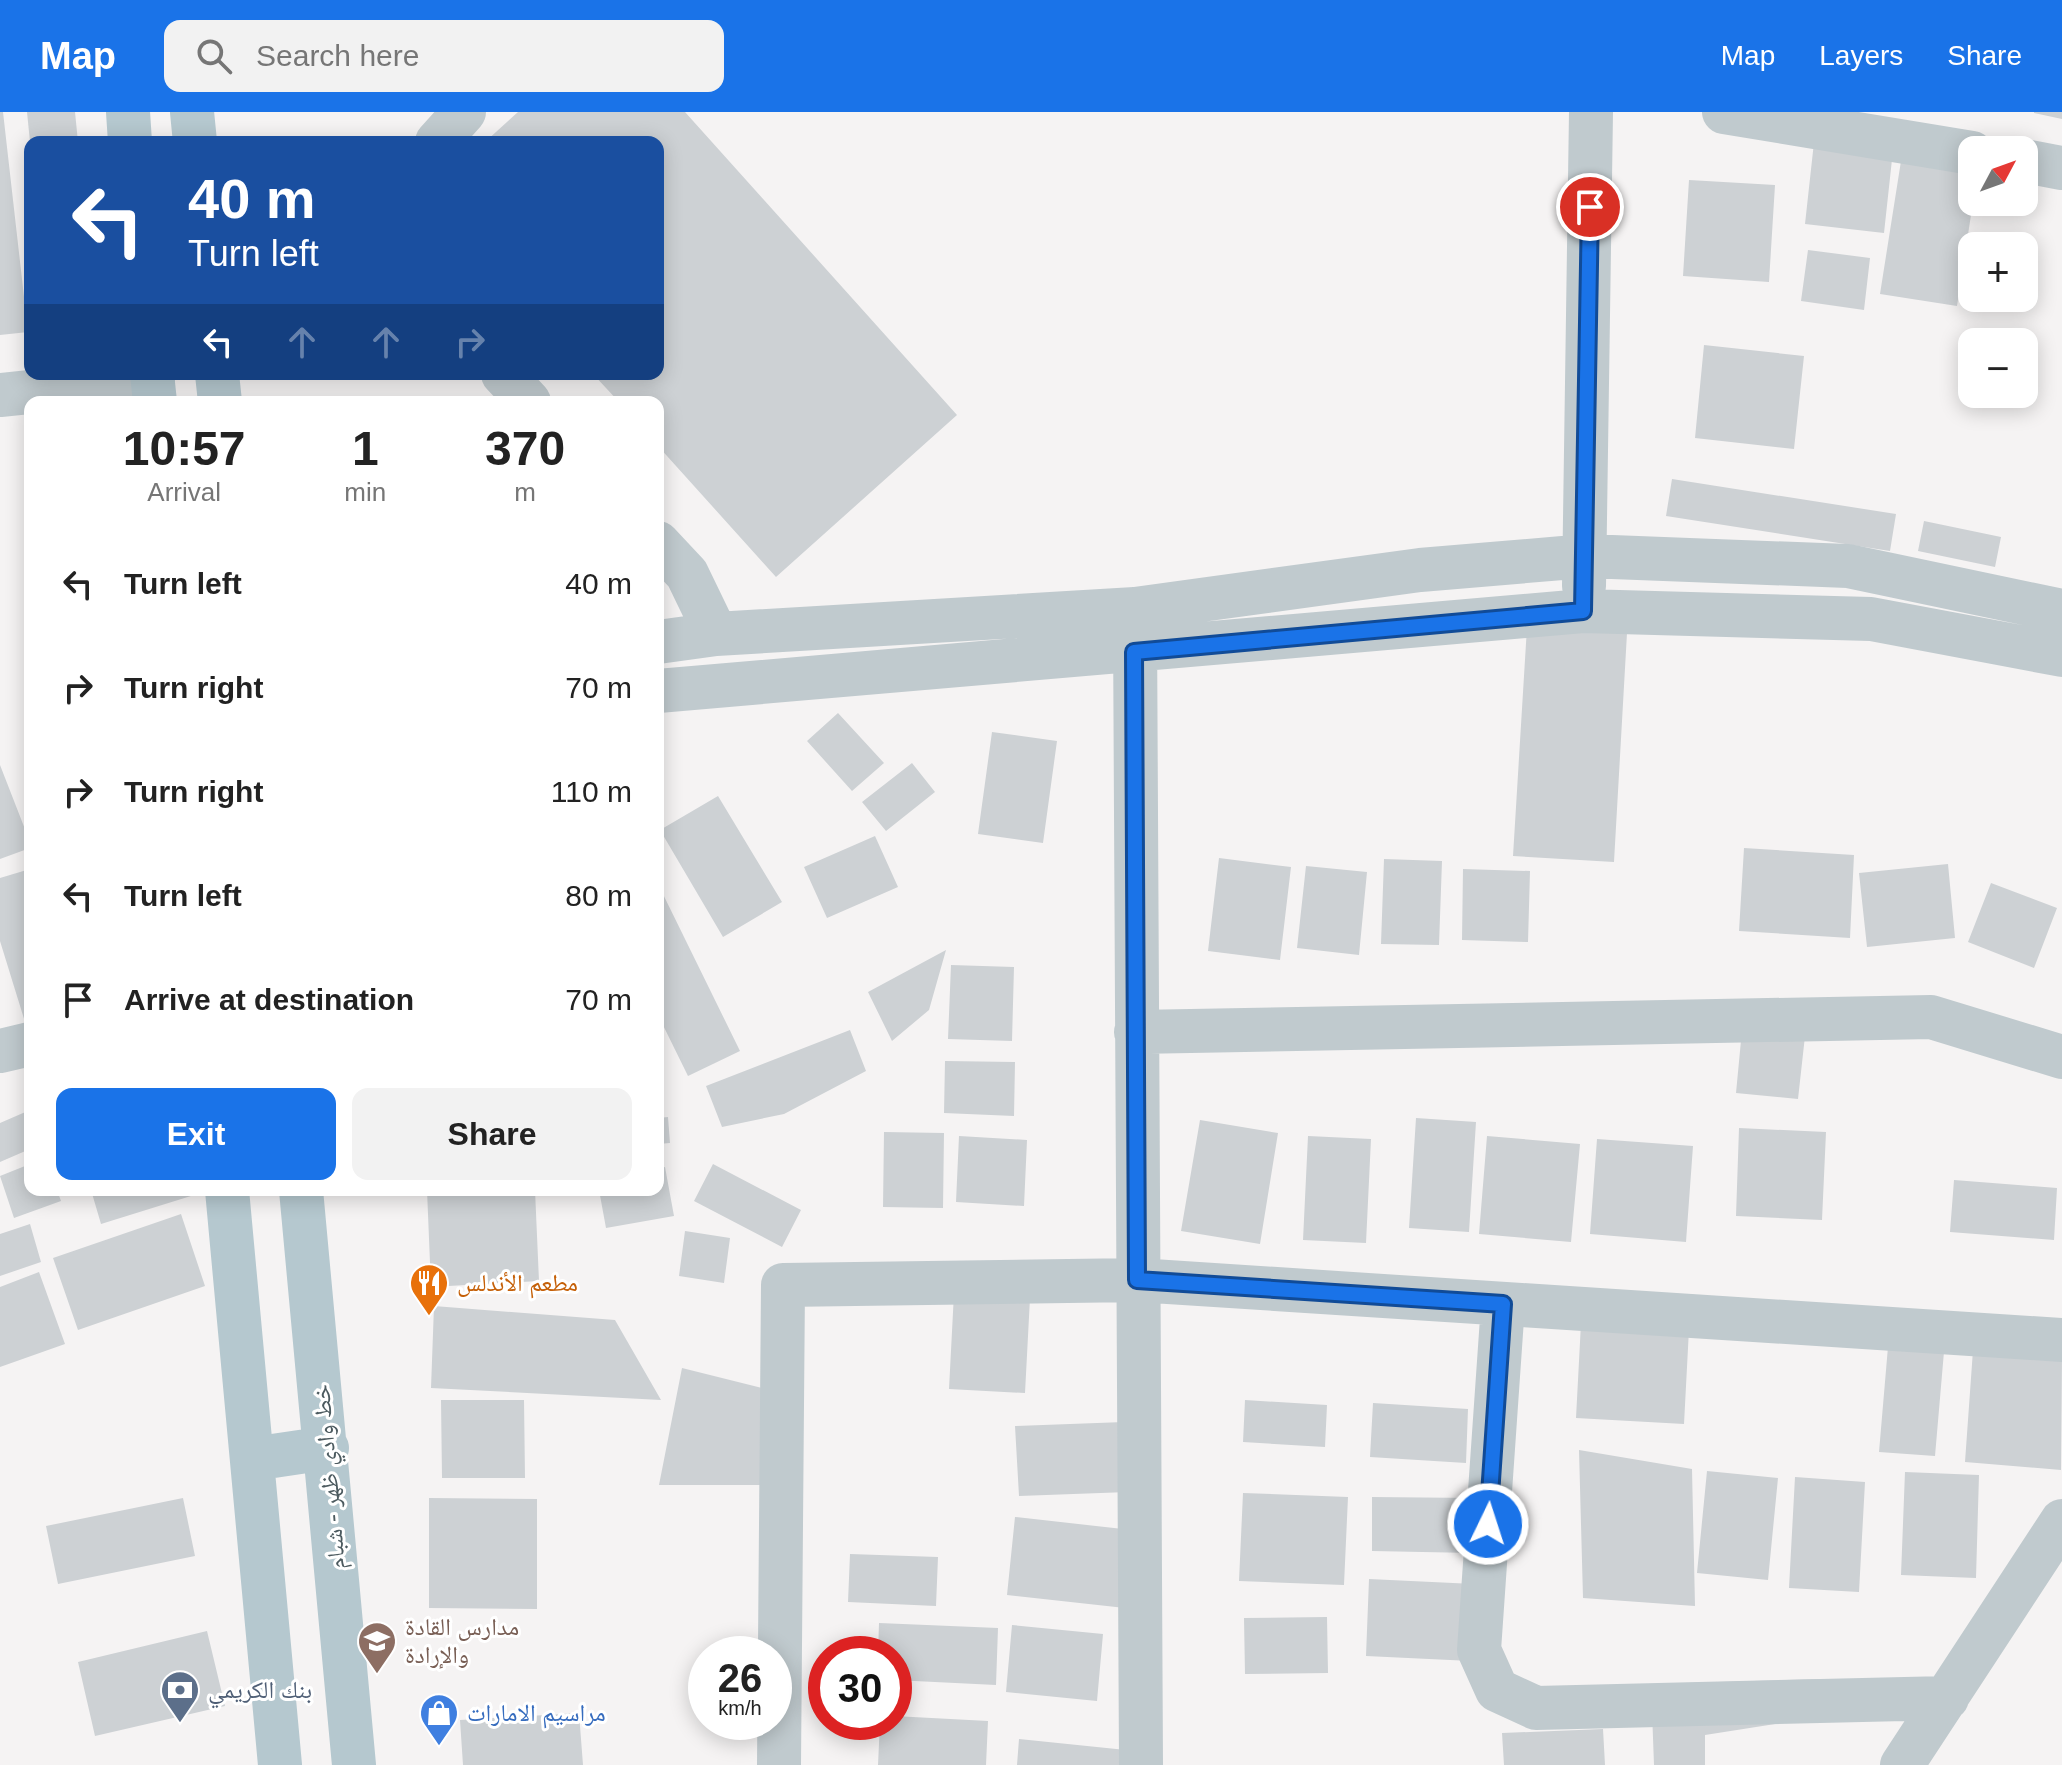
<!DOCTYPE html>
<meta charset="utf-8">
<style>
body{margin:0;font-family:Helvetica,"Noto Naskh Arabic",sans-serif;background:#f2f2f2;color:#222;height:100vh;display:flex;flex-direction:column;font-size:30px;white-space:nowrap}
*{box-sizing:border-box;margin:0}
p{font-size:26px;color:#767676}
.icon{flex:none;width:44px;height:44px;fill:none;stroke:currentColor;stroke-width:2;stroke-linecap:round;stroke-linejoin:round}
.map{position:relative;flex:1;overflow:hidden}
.side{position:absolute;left:24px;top:284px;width:640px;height:800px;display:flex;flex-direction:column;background:#fff;border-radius:16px;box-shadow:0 4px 20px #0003}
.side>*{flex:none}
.banner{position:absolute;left:24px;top:24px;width:640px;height:244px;border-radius:16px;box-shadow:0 4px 20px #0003;background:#1a4fa0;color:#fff;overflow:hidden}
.needle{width:52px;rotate:49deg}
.fabs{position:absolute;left:1958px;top:24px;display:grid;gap:16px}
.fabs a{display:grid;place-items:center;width:80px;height:80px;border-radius:16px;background:#fff;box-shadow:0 4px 20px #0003;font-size:40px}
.speed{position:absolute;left:688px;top:1524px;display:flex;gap:16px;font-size:40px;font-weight:700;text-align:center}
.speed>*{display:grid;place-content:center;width:104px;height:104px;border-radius:50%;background:#fff;box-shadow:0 4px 20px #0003;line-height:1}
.speed small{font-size:20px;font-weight:400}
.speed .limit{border:12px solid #d22;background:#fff;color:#111}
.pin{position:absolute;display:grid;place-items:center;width:68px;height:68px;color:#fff;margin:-34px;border:4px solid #fff;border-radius:50%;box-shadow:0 2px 8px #0007}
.me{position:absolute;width:88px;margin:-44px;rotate:4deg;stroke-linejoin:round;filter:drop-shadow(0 0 6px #0008)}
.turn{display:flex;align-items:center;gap:28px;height:168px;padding:0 32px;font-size:36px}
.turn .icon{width:104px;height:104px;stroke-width:2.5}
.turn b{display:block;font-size:56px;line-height:68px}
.lanes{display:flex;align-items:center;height:76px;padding:0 32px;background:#0003;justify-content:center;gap:40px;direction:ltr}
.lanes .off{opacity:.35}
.eta{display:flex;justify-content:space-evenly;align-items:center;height:136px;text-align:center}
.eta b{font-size:48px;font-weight:800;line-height:56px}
.button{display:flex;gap:16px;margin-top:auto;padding:16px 32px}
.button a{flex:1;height:92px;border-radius:16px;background:#1a73e8;color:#fff;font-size:32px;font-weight:800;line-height:92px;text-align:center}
.button a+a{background:#f2f2f2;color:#222}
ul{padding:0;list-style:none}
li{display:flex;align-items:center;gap:24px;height:104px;padding:0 32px}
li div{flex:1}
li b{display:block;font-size:30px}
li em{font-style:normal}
header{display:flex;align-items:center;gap:48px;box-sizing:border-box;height:112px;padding:0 40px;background:#1a73e8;color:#fff}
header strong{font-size:38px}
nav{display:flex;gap:44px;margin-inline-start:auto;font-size:28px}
.search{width:560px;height:72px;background:#f2f2f2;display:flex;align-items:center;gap:20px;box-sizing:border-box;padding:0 28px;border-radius:16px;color:#767676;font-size:30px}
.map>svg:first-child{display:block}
.building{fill:#cdd1d4}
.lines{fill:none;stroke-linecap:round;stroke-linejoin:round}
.minor{stroke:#c0cace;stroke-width:44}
.major{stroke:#b5c8cf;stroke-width:44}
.route-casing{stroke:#114b97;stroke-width:20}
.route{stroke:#1a73e8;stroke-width:14}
.labels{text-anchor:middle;stroke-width:6;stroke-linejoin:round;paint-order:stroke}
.food-label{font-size:24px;fill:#c56008;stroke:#fff;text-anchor:start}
.street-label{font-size:24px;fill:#4c5a5f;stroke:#fff}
.education-label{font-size:24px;fill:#785e54;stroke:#fff;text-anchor:start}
.service-label{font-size:24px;fill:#4e5e75;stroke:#fff;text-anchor:start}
.shop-label{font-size:24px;fill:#366cbe;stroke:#fff;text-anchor:start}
</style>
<header>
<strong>Map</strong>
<div class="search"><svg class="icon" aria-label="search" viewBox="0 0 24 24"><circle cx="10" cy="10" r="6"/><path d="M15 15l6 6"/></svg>Search here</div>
<nav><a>Map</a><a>Layers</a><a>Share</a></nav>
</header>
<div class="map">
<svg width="2062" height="1653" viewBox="0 0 2062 1653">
<rect width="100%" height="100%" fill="#f5f3f3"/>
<path class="building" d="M0 0H3L28 220 0 223Z
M27 0H75L78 30H30Z
M518 0H685L957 303 776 465 658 334V290H619L593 262H658V30H485Z
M2034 0H2062V7L2034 1Z
M1815 21 1894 29 1884 121 1805 112Z
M1901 49 1972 60 1973 90 1957 194 1880 182Z
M1689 68 1775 73 1769 170 1683 164Z
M1808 138 1870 146 1864 198 1801 189Z
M1704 233 1804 244 1794 337 1695 326Z
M1672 367 1896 402 1890 439 1666 404Z
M1924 409 2001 425 1995 455 1918 439Z
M1527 515 1627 521 1614 750 1513 744Z
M838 601 884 651 852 679 807 629Z
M992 620 1057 629 1043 731 978 722Z
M912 651 935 680 886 719 862 690Z
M0 653 30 730V736L0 747Z
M718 684 782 790 723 825 660 718Z
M875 724 898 775 827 806 804 755Z
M1744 736 1854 743 1850 826 1739 819Z
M1219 746 1291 755 1280 848 1208 839Z
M1384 747 1442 749 1439 833 1381 832Z
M1948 752 1955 826 1867 835 1859 761Z
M1306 754 1367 760 1359 843 1297 836Z
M30 757V909L25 910 0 829V766Z
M1463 757 1530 759 1528 830 1462 828Z
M1991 771 2057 796 2034 856 1968 830Z
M658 772 740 939 688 964 658 903Z
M946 838 929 898 892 929 868 880Z
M951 853 1014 855 1012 929 948 927Z
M850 918 866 959 784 1002 722 1015 706 974Z
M1742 918 1805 924 1798 987 1736 981Z
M945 949 1015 950 1014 1004 944 1001Z
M30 998V1037L0 1050V1011Z
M668 1005 670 1031 658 1032V1006Z
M1416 1006 1476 1010 1469 1120 1409 1116Z
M1200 1008 1278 1021 1260 1132 1181 1119Z
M1739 1016 1826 1020 1822 1108 1736 1104Z
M884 1020 944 1021 943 1096 883 1095Z
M959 1024 1027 1028 1024 1094 956 1090Z
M1308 1024 1371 1027 1366 1131 1303 1128Z
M1487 1024 1580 1032 1571 1130 1479 1122Z
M1597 1027 1693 1034 1686 1130 1590 1122Z
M30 1052V1078H57L61 1089 14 1106 0 1064Z
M713 1052 801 1098 782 1135 694 1089Z
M665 1055 674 1104 606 1116 599 1078H658V1056Z
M1954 1068 2057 1076 2054 1128 1950 1120Z
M91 1078H207V1079L101 1112Z
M427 1078H535L539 1169 431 1175Z
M181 1102 205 1174 78 1218 53 1146Z
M30 1112 41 1150 0 1164V1122Z
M685 1119 730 1126 724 1171 679 1164Z
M39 1160 65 1232 0 1255V1175Z
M954 1181 1030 1186 1025 1281 949 1277Z
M434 1194 615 1208 661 1288 431 1276Z
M1581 1211 1689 1217 1684 1312 1576 1306Z
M1889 1223 1945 1228 1935 1344 1879 1340Z
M1973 1238 2062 1246 2061 1358 1965 1350Z
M682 1256 774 1279 762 1373H659Z
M441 1288H524L525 1366H442Z
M1245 1288 1327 1293 1325 1335 1243 1330Z
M1373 1291 1468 1297 1466 1351 1370 1345Z
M1124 1310 1128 1380 1019 1384 1015 1314Z
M1579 1338 1692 1357 1695 1494 1583 1486Z
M1707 1359 1778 1366 1768 1468 1697 1461Z
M1905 1360 1979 1363 1976 1466 1901 1463Z
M1795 1365 1865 1370 1859 1480 1789 1476Z
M1243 1381 1348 1385 1344 1473 1239 1469Z
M1372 1385 1474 1386 1473 1441 1372 1439Z
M183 1386 195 1444 58 1472 46 1414Z
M429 1386 537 1387V1497L429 1496Z
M1015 1405 1132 1418 1125 1496 1007 1483Z
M850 1442 938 1445 936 1494 848 1490Z
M1369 1467 1474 1472 1471 1549 1366 1544Z
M1327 1505 1328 1561 1245 1562 1244 1506Z
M879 1511 998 1516 996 1573 894 1568V1542H878Z
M1012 1513 1103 1522 1097 1589 1006 1580Z
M207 1519 225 1594 95 1624 78 1550Z
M1820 1567 1826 1604 1705 1623V1653H1654L1651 1572Z
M579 1601 583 1653H463L460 1608Z
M894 1604 988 1609 986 1653H878L880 1610H894Z
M1603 1617 1605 1653H1504L1502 1621Z
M1019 1627 1126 1638 1125 1653H1017Z"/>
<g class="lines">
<path class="minor" d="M1724 0 1972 41
M437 30 464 0
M2024 49 2062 56
M503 262 529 290
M0 283 153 267
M658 431 687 462 716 522
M1584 474 1591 0
M1135 511 1141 1653
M658 530 716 522 1135 497 1420 458 1586 444 1848 454 2062 499
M658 579 1583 499 1871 507 2062 543
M1136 920 1931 905 2062 945
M0 939 30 932
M1503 1192 1479 1538 1497 1578 1536 1596 1947 1586
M779 1653 783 1173 1137 1168 2062 1228
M1902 1653 2062 1409"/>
<path class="major" d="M128 0 130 30
M192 0 195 30
M152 262 155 290
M217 262 220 290
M227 1078 280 1653
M301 1078 354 1653
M253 1347 327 1336"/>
</g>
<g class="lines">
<g class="route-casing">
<path id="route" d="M1488 1412 1503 1192 1137 1168 1134 540 1583 499 1590 95"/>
</g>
<use href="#route" class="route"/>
</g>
<defs>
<g id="restaurant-pin" transform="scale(2)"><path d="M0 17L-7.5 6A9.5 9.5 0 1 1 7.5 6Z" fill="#e8710a" stroke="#fff"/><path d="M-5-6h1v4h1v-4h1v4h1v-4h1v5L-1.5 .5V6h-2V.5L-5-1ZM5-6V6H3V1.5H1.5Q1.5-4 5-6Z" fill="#fff"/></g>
<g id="school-pin" transform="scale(2)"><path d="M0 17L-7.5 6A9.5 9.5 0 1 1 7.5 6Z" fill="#8d6e63" stroke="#fff"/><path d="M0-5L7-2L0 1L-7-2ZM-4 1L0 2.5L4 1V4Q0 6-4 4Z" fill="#fff"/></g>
<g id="bank-pin" transform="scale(2)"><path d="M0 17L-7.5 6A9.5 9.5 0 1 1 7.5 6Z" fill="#5c6f8a" stroke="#fff"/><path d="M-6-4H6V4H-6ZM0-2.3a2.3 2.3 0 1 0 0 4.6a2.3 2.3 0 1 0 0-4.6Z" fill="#fff"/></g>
<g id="shop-pin" transform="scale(2)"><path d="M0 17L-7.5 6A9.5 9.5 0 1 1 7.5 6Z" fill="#3f7fe0" stroke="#fff"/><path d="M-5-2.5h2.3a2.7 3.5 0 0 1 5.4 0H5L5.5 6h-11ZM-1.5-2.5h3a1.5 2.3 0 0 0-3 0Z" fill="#fff"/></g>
</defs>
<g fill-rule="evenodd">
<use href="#restaurant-pin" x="429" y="1171"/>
<use href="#school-pin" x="377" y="1529"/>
<use href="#bank-pin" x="180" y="1578"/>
<use href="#shop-pin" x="439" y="1601"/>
</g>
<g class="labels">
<g class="food-label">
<text x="457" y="1179">مطعم الأندلس</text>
</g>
<g class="street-label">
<text transform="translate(329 1365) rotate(-95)" y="8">خط وادي ظهر - شبام</text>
</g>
<g class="education-label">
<text x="405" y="1523">مدارس القادة<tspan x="405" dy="28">والإرادة</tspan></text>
</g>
<g class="service-label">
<text x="208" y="1586">بنك الكريمي</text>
</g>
<g class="shop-label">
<text x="467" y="1609">مراسيم الامارات</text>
</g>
</g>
</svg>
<div class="fabs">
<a><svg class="needle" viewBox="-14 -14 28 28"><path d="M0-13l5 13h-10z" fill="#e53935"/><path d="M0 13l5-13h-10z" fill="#767676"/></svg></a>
<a>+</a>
<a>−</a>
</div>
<div class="speed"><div>26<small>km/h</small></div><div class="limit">30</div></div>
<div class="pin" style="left:1590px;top:95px;background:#d93025"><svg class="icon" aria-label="arrive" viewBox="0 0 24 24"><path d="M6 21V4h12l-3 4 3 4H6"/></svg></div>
<svg class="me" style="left:1488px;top:1412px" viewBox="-20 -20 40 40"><circle r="17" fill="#1a73e8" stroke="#fff" stroke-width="3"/><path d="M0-11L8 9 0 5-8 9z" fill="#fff"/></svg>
<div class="banner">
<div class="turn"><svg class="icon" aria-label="left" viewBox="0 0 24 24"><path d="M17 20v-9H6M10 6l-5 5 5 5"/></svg><div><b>40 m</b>Turn left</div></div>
<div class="lanes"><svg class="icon" aria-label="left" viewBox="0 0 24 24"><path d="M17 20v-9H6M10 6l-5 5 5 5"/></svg><svg class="icon off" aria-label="ahead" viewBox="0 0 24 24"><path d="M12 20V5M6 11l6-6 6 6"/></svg><svg class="icon off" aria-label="ahead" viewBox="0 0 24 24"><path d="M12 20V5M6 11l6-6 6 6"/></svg><svg class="icon off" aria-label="right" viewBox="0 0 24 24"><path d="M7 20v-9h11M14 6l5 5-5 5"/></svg></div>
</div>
<section class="side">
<div class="eta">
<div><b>10:57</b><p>Arrival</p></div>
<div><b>1</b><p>min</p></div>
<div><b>370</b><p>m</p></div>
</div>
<ul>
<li><svg class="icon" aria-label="left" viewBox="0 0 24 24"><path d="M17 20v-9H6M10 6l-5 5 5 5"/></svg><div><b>Turn left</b></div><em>40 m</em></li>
<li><svg class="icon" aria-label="right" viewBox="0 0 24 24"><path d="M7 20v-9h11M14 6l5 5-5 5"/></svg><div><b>Turn right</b></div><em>70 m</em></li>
<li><svg class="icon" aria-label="right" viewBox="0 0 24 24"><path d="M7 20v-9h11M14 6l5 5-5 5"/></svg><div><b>Turn right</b></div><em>110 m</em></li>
<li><svg class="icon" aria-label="left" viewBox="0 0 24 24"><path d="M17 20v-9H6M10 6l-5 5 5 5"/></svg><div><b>Turn left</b></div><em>80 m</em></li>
<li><svg class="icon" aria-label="arrive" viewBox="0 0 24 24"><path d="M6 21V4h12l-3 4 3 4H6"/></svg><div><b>Arrive at destination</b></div><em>70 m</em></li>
</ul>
<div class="button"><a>Exit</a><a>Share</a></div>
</section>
</div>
